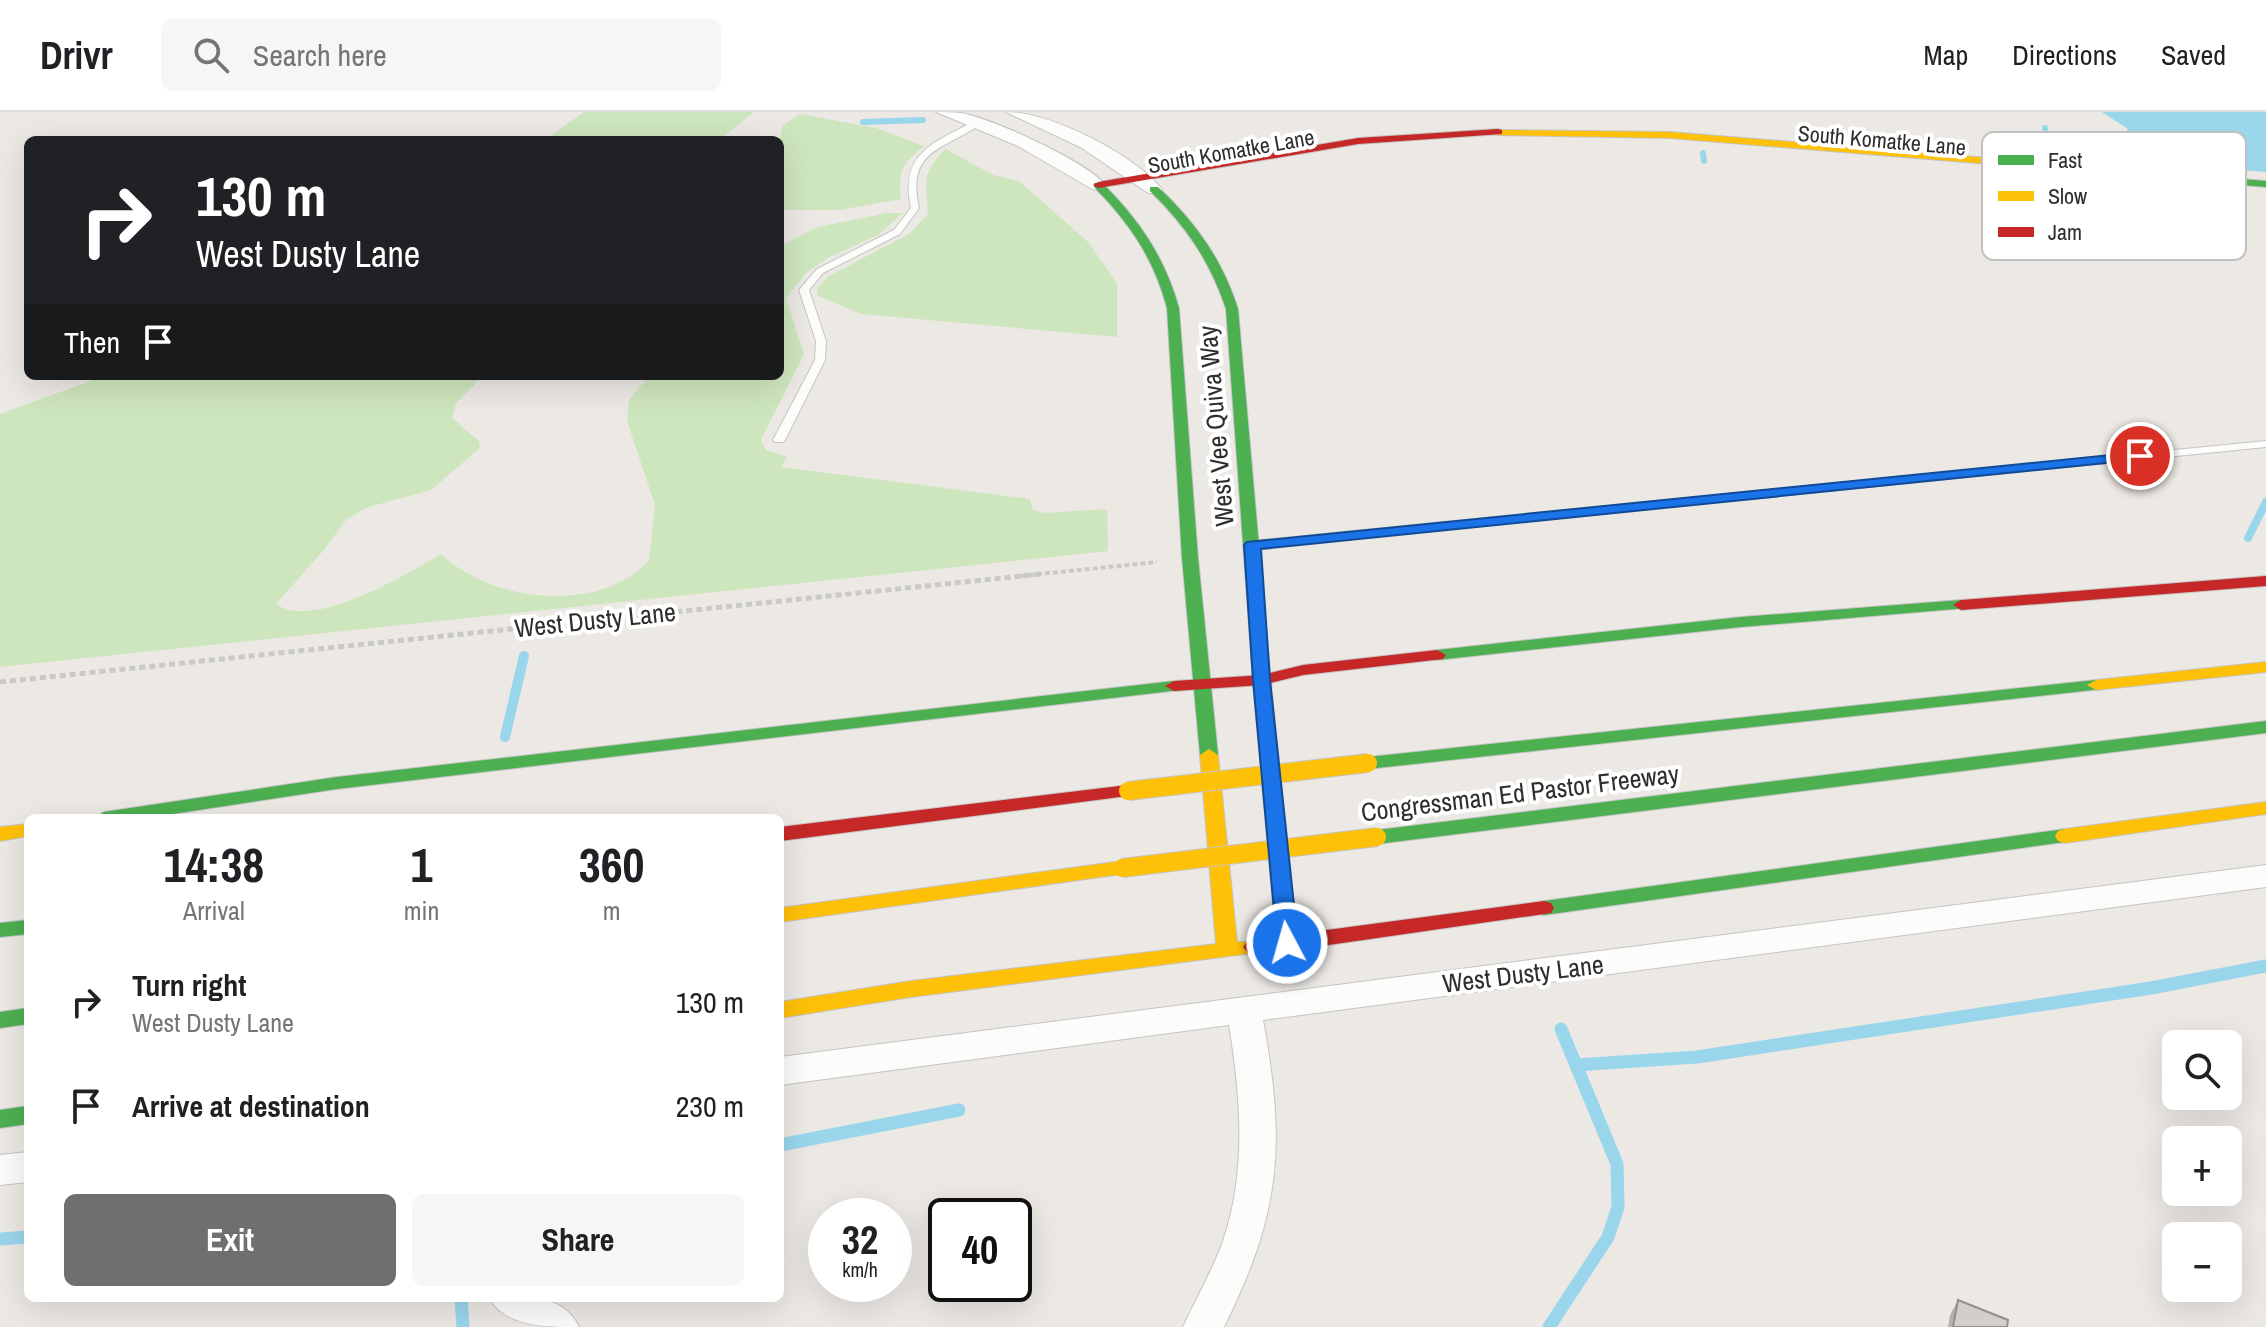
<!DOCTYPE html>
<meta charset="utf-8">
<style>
body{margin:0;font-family:"Archivo Narrow",sans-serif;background:#f6f6f6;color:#202124;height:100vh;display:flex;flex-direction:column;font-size:30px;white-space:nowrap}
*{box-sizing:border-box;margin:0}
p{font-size:26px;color:#757577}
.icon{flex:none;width:44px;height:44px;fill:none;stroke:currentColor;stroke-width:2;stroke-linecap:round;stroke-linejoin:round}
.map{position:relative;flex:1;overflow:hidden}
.sheet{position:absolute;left:24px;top:702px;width:760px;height:488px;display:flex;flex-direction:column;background:#fff;border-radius:12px;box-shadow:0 8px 32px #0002}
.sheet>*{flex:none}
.banner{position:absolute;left:24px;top:24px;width:760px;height:244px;border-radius:12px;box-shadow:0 8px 32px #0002;background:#202124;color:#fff;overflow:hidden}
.fabs{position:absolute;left:2162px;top:918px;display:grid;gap:16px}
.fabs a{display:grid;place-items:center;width:80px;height:80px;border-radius:12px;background:#fff;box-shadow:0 8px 32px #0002;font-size:40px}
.speed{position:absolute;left:808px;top:1086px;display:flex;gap:16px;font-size:40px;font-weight:700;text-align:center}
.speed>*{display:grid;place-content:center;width:104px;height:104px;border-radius:50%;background:#fff;box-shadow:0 8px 32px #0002;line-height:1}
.speed small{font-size:20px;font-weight:400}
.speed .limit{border:4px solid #111;border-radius:12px;background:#fff;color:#111}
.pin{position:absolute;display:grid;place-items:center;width:68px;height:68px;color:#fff;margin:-34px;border:4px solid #fff;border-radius:50%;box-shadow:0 2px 8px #0007}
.me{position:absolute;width:88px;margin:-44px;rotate:354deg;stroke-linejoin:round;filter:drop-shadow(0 0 6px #0008)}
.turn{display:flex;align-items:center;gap:28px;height:168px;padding:0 40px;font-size:36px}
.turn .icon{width:104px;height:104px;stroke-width:2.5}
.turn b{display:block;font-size:56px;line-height:68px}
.then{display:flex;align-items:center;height:76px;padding:0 40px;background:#0003;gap:16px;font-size:30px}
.eta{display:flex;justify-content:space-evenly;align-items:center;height:136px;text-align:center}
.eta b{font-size:48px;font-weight:800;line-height:56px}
.action{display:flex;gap:16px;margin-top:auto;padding:16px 40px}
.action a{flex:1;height:92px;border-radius:12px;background:#706f6e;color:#fff;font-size:32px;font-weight:800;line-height:92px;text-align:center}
.action a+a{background:#f6f6f6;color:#202124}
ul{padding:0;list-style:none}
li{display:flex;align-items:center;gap:24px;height:104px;padding:0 40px}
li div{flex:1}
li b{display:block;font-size:30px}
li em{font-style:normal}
header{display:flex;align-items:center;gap:48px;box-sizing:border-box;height:112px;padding:0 40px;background:#fff;border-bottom:2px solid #e0e0e0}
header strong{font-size:38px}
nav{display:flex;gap:44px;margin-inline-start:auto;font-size:28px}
.search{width:560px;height:72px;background:#f6f6f6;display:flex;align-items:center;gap:20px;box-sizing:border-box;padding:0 28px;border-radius:12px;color:#757577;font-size:30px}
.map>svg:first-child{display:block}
.green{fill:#cee6be}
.water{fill:#99d6ec}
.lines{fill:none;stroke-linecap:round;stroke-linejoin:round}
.stream-far3{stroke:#99d6ec;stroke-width:6}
.stream-far2{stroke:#99d6ec;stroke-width:8}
.stream-far1{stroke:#99d6ec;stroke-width:10}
.stream{stroke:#99d6ec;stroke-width:13}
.lane-casing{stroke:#c5c4c5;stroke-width:2}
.street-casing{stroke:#c5c4c5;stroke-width:2}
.fast-casing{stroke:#c5c4c5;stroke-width:2}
.slow-casing{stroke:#c5c4c5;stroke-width:2}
.jam-casing{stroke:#c5c4c5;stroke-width:2}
.path-far1{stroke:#c9c9c8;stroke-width:4;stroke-dasharray:5 3;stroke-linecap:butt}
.path{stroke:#c9c9c8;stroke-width:5;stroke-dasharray:6 4;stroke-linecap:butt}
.lane{fill:#fcfcfb;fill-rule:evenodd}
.street{fill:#fcfcfb;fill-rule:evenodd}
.fast{fill:#4caf50;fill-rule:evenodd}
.slow{fill:#ffc107;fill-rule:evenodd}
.jam{fill:#c62828;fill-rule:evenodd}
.slow-bridge-casing{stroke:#c6c5c4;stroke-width:20;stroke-linecap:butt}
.slow-bridge{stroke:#ffc107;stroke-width:18}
.wall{fill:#b4b1af}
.building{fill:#d1cecb;stroke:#92908e;stroke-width:2}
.route{fill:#1a73e8;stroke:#114b97;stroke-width:2}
.labels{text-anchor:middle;stroke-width:8;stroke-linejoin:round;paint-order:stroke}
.far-street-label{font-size:22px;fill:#2e2e2e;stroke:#fff}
.street-label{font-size:26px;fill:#2e2e2e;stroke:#fff}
.key{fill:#fff;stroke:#c0c0c0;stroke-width:2}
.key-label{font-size:22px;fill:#2e2e2e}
</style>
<header>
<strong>Drivr</strong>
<div class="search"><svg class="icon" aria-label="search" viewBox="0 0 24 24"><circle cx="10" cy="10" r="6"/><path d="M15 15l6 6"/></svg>Search here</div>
<nav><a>Map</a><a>Directions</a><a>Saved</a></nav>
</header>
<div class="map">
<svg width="2266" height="1215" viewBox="0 0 2266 1215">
<rect width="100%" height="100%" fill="#ece8e4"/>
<path class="green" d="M584 0H754L719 28H545Z
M800 2 876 16 924 34C902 52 898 59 901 87L839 98H780L779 28 783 13Z
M946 37 993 63 1019 69 1088 130 1117 171V225L861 202 818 184 817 176 829 164 909 122 928 102C926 69 921 61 946 37Z
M887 101H903L878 123 828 146 806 161 786 186 804 242 761 328 766 338 787 345 781 355 1030 387 1033 398 1044 401 1107 397 1108 439 0 555V302L104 264H483L456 291 452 306 479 329 480 336 431 378 365 396 346 408 323 439 276 492C313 519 407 462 441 442 485 484 569 498 624 468 633 464 641 456 649 449L655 393 627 309 629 288 649 264H780V134L818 115Z"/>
<path class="water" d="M2102 0H2266V60L2076 45 2120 27 2128 17Z"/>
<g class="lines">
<path class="stream-far3" d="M863 10 923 8
M2045 16 2048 43
M1808 22 1810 30
M1703 41 1704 49
M2037 75 2038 110"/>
<path class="stream-far2" d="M2248 426 2266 390"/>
<path class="stream-far1" d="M505 625 524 544"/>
<path class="stream" d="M1576 953 1697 945 2151 876 2266 854
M780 1033 959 998
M0 1127 28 1125
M461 1186 463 1215
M1549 1215 1608 1125 1618 1095 1617 1052 1561 917"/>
<g class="lane-casing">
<path id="lane" d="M975 9 982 11C944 39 906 36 919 96L900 122 823 161 809 178 826 229 825 248 785 328 783 330H775L773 328 815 248 816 229 799 178 817 157 894 118 911 96C899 41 933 31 975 9Z
M2266 329V335L1252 437 1246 433 1252 429Z"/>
</g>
<g class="street-casing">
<path id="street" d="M936 0C944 0 953 0 961 1 994 7 1085 49 1106 73L1098 78 1092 77 1018 34Z
M1006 0C1051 0 1133 42 1162 77L1160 81H1148L1082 36Z
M2266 753V775L1263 908C1286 1034 1281 1100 1224 1215H1183C1196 1187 1211 1161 1222 1132 1247 1061 1241 986 1229 913L780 973V945Z
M28 1040V1070L0 1073V1043Z
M489 1186C522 1186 563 1180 579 1215 546 1215 506 1215 489 1186Z"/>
</g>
<g class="fast-casing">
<path id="fast" d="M1989 46 2266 69V75L1985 51V47Z
M1094 71H1102C1139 107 1165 146 1179 196L1198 446 1218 643 1209 649 1200 643 1182 446 1167 196C1154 147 1130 111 1094 75Z
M1150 75H1158C1196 111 1222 147 1238 197L1272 582 1263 587 1254 582 1226 197C1210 149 1186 114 1150 79Z
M1961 488 1969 493 1967 496 1741 515 1437 548 1428 543 1437 538 1741 505Z
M2096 568 2102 569 2105 573 2102 577 1368 657 1359 651 1368 645Z
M1174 569 1180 570 1183 574 1180 578 337 677 146 706H94L104 700 337 665Z
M2266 609V621L1377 732 1370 730 1367 725 1370 720 1377 718Z
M2065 717 2072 719 2075 724 2072 729 1544 803 1537 801 1534 796 1537 791 1544 789Z
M28 808V822L0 825V811Z
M28 896V912L0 916V900Z
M28 994V1012L0 1016V998Z"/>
</g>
<g class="slow-casing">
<path id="slow" d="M1494 18 1669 20 1989 46 1994 49 1989 52 1669 26 1498 23 1494 22Z
M2266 550V560L2096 578 2087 573 2096 568Z
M1209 637 1218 643 1237 830H1261L1265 835 1261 840 911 885 780 906V890L911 869 1216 832 1200 643Z
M2266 690V702L2065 731 2058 729 2055 724 2058 719 2065 717Z
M28 712V724L0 729V715Z
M1122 749 1129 751 1132 756 1129 761 780 810V796Z"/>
</g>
<g class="jam-casing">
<path id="jam" d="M1498 17 1502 18V22L1358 32 1098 76 1093 73 1098 70 1358 26Z
M2266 464V474L1961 498 1953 493 1961 488Z
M1437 538 1446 543 1443 547 1303 563 1262 573 1174 579 1165 574 1174 569 1262 563 1303 553Z
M1263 577 1272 582 1297 822 1544 789 1551 791 1554 796 1551 801 1287 839 1254 843 1247 840 1243 835 1247 830 1276 825 1254 582Z
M1128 673 1135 675 1137 679 1135 683 780 729V715Z"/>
</g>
<path class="path-far1" d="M1021 464 1157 450"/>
<path class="path" d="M0 570 1041 462"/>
<use href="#lane" class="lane"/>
<use href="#street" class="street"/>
<use href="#fast" class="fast"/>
<use href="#slow" class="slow"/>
<use href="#jam" class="jam"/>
<g class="slow-bridge-casing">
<path id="slow-bridge" d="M1128 679 1368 651
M1122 756 1377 725"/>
</g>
<use href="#slow-bridge" class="slow-bridge"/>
</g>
<path class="wall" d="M1958 1188 2007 1215H1948L1950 1203Z"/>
<path class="building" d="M1958 1188 2008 1208 2007 1215H1953Z"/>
<path class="route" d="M2140 340 2148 344 2145 347 1261 437 1270 568 1298 831 1295 836H1280L1277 831 1253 568 1244 433 1247 430Z"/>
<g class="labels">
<g class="far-street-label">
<text transform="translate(1882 28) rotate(5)" y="8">South Komatke Lane</text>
<text transform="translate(1231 39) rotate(-10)" y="8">South Komatke Lane</text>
</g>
<g class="street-label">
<text transform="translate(1216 314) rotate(-95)" y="9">West Vee Quiva Way</text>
<text transform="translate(595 508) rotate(-6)" y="9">West Dusty Lane</text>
<text transform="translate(1520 681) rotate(-7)" y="9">Congressman Ed Pastor Freeway</text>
<text transform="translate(1523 862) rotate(-7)" y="9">West Dusty Lane</text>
</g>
</g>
<rect x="1982" y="20" width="264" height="128" rx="12" class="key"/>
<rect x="1998" y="43" width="36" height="10" fill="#4caf50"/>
<rect x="1998" y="79" width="36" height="10" fill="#ffc107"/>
<rect x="1998" y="115" width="36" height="10" fill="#c62828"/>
<g class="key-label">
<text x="2048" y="56">Fast</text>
<text x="2048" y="92">Slow</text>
<text x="2048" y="128">Jam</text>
</g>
</svg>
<div class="fabs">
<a><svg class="icon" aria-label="search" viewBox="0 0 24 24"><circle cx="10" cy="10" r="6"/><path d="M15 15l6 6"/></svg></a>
<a>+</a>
<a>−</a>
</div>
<div class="speed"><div>32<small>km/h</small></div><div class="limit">40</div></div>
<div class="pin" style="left:2140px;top:344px;background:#d93025"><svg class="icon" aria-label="arrive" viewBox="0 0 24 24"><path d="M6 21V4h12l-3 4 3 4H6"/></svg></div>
<svg class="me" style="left:1287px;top:831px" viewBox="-20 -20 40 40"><circle r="17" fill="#1a73e8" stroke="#fff" stroke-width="3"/><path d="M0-11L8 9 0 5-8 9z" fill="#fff"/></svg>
<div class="banner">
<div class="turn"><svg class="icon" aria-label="right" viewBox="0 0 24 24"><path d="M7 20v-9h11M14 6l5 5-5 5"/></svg><div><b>130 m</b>West Dusty Lane</div></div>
<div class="then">Then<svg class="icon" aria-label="arrive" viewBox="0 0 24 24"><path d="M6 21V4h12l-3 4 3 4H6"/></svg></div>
</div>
<section class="sheet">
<div class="eta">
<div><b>14:38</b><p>Arrival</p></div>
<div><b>1</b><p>min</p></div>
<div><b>360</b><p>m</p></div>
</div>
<ul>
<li><svg class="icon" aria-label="right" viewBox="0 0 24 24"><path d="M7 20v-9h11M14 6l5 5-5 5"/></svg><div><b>Turn right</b><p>West Dusty Lane</p></div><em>130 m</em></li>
<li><svg class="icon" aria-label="arrive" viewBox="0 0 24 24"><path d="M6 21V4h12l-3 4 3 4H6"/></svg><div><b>Arrive at destination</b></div><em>230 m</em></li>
</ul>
<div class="action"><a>Exit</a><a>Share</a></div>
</section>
</div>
